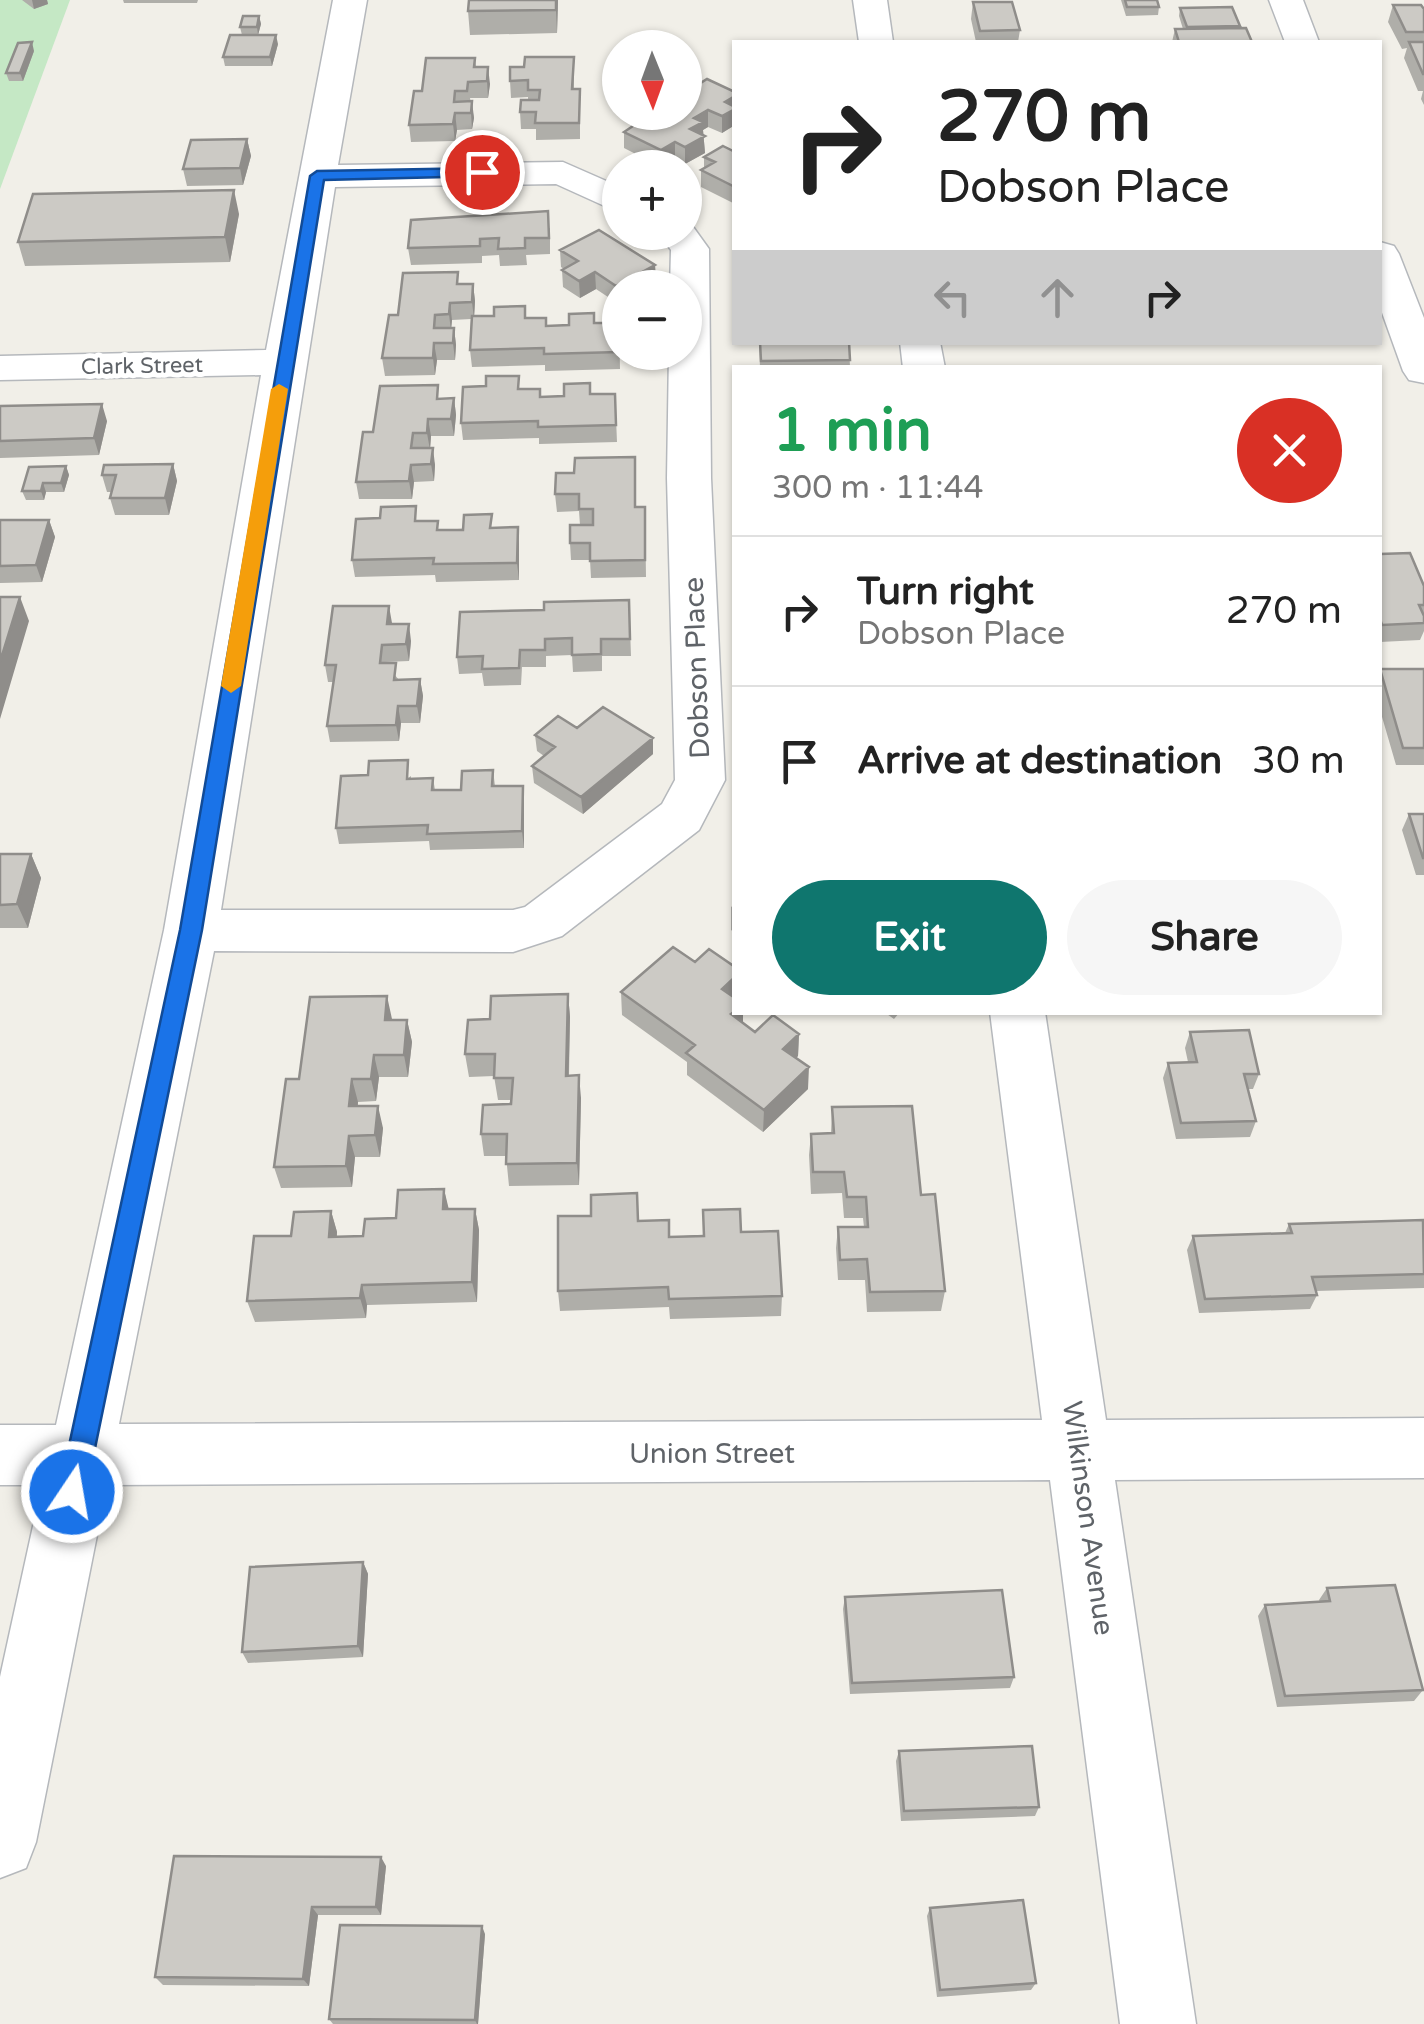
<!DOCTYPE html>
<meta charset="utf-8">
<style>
body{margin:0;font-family:"Varela Round",sans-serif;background:#f6f6f6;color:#222;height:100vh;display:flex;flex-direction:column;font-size:38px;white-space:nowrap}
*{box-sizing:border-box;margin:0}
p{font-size:32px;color:#767676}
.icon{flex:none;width:55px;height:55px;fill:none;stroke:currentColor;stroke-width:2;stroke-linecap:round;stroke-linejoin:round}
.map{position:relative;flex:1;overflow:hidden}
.drawer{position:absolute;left:732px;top:365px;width:650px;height:650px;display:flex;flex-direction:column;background:#fff;border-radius:0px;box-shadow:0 2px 8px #0004}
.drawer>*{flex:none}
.top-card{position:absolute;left:732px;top:40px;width:650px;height:305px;border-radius:0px;box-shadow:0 2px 8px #0004;background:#fff;color:#222;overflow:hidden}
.needle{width:65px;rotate:179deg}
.tools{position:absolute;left:602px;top:30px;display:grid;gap:20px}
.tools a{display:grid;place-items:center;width:100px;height:100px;border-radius:50%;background:#fff;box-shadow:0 2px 8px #0004;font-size:50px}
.pin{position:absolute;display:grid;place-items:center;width:85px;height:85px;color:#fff;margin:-42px;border:5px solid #fff;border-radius:50%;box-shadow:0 2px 10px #0007}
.me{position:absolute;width:110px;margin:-55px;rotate:12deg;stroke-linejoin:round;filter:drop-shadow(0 0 8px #0008)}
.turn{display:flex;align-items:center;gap:35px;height:210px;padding:0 40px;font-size:45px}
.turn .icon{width:130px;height:130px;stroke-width:2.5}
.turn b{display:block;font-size:70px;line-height:85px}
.lanes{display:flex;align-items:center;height:95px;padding:0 40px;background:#0003;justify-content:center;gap:50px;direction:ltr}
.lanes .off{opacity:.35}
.round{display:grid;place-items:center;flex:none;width:105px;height:105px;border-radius:52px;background:#f6f6f6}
.overview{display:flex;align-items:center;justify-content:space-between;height:170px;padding:0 40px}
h1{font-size:60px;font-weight:700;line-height:75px;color:#1e9e55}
.button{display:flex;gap:20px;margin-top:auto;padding:20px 40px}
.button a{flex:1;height:115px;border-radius:60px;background:#0f766e;color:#fff;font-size:40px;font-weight:700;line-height:115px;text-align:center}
.button a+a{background:#f6f6f6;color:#222}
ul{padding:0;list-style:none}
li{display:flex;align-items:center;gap:30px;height:150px;padding:0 40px;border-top:2px solid #e0e0e0}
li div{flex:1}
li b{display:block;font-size:38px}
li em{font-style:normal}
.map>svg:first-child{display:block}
.green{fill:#c5e8c5}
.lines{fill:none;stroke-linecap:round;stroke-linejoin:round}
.street-casing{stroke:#b5b8bc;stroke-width:3}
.street{fill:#fff;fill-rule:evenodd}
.wall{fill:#afaea9}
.shaded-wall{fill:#8f8d8a}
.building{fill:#cccac5;stroke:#8f8d8a;stroke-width:2.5}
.route{fill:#1a73e8;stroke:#114b97;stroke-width:2.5}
.slow{fill:#f59e0b}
.labels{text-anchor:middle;stroke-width:10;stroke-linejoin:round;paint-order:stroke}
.far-street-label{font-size:22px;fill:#5f6368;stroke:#fff}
.street-label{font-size:28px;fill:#5f6368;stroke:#fff}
</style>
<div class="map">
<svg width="1424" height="2024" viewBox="0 0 1424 2024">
<rect width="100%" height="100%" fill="#f1efe8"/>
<path class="green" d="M0 0H70L0 189Z"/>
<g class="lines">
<g class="street-casing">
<path id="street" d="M333 0H367L338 165 563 162 620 187V213L556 184 335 187 221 910H513L525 907 662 804 675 780 667 478 669 352H685V288H670L671 250 658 232H685V222L691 224 709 249 711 478 725 780 699 830 562 936 513 952 214 951 119 1424 1042 1420 990 1012H1045L1106 1420 1424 1418V1478L1115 1480 1196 2024H1120L1050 1480 107 1485 36 1842 26 1868 0 1878V1677L42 1485H0V1425H56L164 930 261 375 0 380V356L266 350Z
M853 0H887L893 42H859Z
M1269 0H1303L1319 42H1285Z
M1380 242 1394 246 1399 254 1424 318V383L1409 380 1403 371 1380 307Z
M900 342H940L945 368H903Z"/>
</g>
<use href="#street" class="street"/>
</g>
<path class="wall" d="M22 0H47L48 4 34 9Z
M123 0H198L197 3H124Z
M558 0 557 33 470 35 468 11Z
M1121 0H1157L1159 7 1158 15 1126 16Z
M973 2 1020 30 1018 42H976L971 19Z
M1393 5 1424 9V105L1421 99 1423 91H1418L1404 58 1407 48 1402 49 1388 22Z
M1180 8 1240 26 1252 42H1172L1175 29H1183L1179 16Z
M259 16 261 24 258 35H242L240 27Z
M278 44 272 66H225L223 57Z
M34 51 23 81H9L6 73Z
M574 57V89H580V139L536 140V129H521L520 112 528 100V97L511 98 510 81 524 67Z
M475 58 476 67 490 84 488 98H470L474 118 472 129 457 130 455 141 411 142 409 125 422 91Z
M735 92V125L722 133 708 127 703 130 705 153 685 164 675 159 661 167 624 148V132Z
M247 139 251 156 243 185 187 186 183 169Z
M735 152V204L701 187V170L704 169V157Z
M239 214 230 262 25 266 18 242Z
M550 228V254L526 255 527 265 500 266 499 255 482 256V263L411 265 408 248Z
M560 250 655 265 656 282 617 303 596 289 580 298 563 287 562 270 564 269 561 267Z
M460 284H473L475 301 474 316 546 318 547 326 619 323 620 369 545 371V365L472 367 470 350 471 319 452 320 451 328H454L456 345 455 360H437L435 375 385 376 382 358 398 315Z
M759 342H849L850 368H760Z
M1021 342H1077V344L1021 345Z
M520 389 541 397 615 394 617 442 539 444V438L463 440 461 423Z
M454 398 456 415 454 436H431L430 448 435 465 434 481 414 482 412 499H359L356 482 373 432 440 399Z
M0 406 107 421 99 455 0 458Z
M173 464 177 481 169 515H115L110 498 111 492H107L102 475Z
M66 466 69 475 64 492H46L44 500H26L22 491Z
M636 474V507H645L646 577 591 578 590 560H571L570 543 580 525 579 511 557 512 555 494Z
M0 520H49L55 537 42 582 0 583Z
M418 521 439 530 493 527 519 544V580L436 582 435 575 355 577 352 560Z
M1380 554 1424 586V631L1420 640 1380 642Z
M629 600 631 656H602V671L573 672 572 655 546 656V667H522L521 685 484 686 482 673 459 674 457 657 544 610Z
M392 624 411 641 409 661 385 662V663L399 680 420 679 423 696 420 723H401L399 741 330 742 327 726 333 682H328L325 665Z
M1380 669H1424V765H1396L1380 710Z
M577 728 653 754 583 814 534 783 532 766 544 756 537 751 535 735Z
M493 770 495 786H523L524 803V848L430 850 429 841 339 844 336 828 411 776V779L433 778 435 790H461Z
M1409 814H1424V875H1416L1402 830Z
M0 854H31L41 878 28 928H0Z
M735 904V933L731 930V907Z
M621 992 735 1012H743V1023L755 1032 799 1034 798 1056 796 1058 808 1089 763 1132 687 1075V1062L622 1015Z
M568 994 570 1017 569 1076 581 1098 579 1185 509 1186 506 1156H484L481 1134 511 1104 512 1100H498L494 1076 469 1077 465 1054 490 1019Z
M884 1012H900L894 1019Z
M392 1020H407L412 1042 408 1077H379L376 1101 358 1102V1106L383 1128 380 1157H355L352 1187 281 1188 274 1167 299 1079Z
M1190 1032 1259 1074 1253 1089H1248L1256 1121 1250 1137 1176 1139 1163 1078 1168 1063 1188 1062 1185 1048Z
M832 1107 921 1195 945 1291 941 1311 867 1312 865 1280H838L836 1248 838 1227H864L863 1218H844L842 1193 811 1194 809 1155 811 1134 831 1133Z
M444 1189 448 1209H475L479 1230 477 1302 367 1305 366 1318 255 1322 247 1301 291 1236 331 1211 337 1232V1237L363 1236Z
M638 1221 669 1237 741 1232 782 1296 781 1316 670 1319 669 1307 560 1311 558 1291Z
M1424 1223V1288L1316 1291 1317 1295 1310 1309 1199 1313 1187 1250 1193 1236 1285 1233 1289 1224Z
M363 1562 368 1574 363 1657 248 1663 242 1652Z
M1327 1588 1423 1690 1414 1701 1277 1707 1258 1616 1265 1605 1320 1602 1319 1600Z
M845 1597 1014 1677 1010 1688 850 1694 843 1609Z
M899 1751 1039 1807 1035 1816 901 1821 896 1761Z
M386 1866 381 1915H318L309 1986 163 1985 155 1977Z
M930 1908 1036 1983 1031 1990 937 1997 927 1916Z
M485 1934 478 2024H333L329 2019Z"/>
<path class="shaded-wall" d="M32 0H47L48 4 34 9Z
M556 0H558L557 33 556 10Z
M259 16 261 24 258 35 257 27Z
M276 35 278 44 272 66 270 57Z
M32 42 34 51 23 81 20 73Z
M488 67 490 84 488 98 487 81Z
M735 96V125L722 133V116L725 102Z
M472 101 474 118 472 129 471 113Z
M708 110V127L703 130 705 153 685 164V147L694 118Z
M455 113 457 130 455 141 453 124Z
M247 139 251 156 243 185 240 168Z
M675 142V159L661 167V150Z
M234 190 239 214 230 262 225 237Z
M655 265 656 282 645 288H620V301L617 303 616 286Z
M595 272 596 289 580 298 579 281Z
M473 284 475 301 474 319 472 302Z
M450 303 452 320 451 331 449 314Z
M454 328 456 345 455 360 453 343Z
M434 343 437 360 435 375 433 358Z
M454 398 456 415 454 436 451 419Z
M102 404 107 421 99 455 94 438Z
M428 419 431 436 430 450 427 433Z
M433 448 435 465 434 481 431 464Z
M173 464 177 481 169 515 165 498Z
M411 465 414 482 412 499 409 481Z
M66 466 69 475 64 492 61 483Z
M43 483 46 492 44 500 41 491Z
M49 520 55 537 42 582 36 565Z
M518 527 519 544V580L517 563Z
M20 597 29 621 0 719V662Z
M389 606 392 623 390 641 387 624Z
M409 624 411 641 409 661 406 644Z
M420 679 423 696 420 723 417 706Z
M398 706 401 723 399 741 396 725Z
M653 738V754L583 814 581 797Z
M523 786 524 803V848L522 831Z
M31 854 41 878 28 928 17 904Z
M735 977V1000L722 989Z
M568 994 570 1017 568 1098 566 1076Z
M387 996 392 1019 390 1043 385 1020Z
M735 1011V1012H743V1027L731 1014Z
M407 1020 412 1042 408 1077 404 1055Z
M799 1034 798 1056 782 1071 783 1049Z
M374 1055 379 1077 376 1101 371 1079Z
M809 1067 808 1089 763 1132 764 1110Z
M579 1075 581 1098 579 1185 577 1163Z
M352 1079 358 1102 355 1128 349 1106Z
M378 1106 383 1128 380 1157 375 1135Z
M349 1136 355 1157 352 1187 346 1166Z
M444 1189 449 1210 443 1209Z
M475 1209 479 1230 477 1302 472 1282Z
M331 1211 337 1232 335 1258 329 1237Z
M362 1285 367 1305 366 1318 360 1298Z
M363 1562 368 1574 363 1657 358 1646Z
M381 1857 386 1866 381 1915 376 1907Z
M312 1907 318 1915 309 1986 303 1979Z
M482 1926 485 1934 478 2024H477L475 2020Z"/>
<path class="building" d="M469 0H556V10L468 11Z
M1125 0H1157L1159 7H1127Z
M973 2H1012L1020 30 980 31Z
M1393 5H1421L1424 9V32H1406Z
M1232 7 1240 26 1187 27 1180 8Z
M243 16H259L257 27H240Z
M1246 28 1252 42H1179L1175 29Z
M230 35H276L270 57H223Z
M32 42 20 73H6L18 43Z
M1409 42H1424V74H1423Z
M525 57H574L572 89H580L579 123H535L536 112H520L521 100H539L540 90H528V80L510 81V67H524Z
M426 58H475L474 67H488L487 81 468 82 467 91H455L454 102 472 101 471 113H455L453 124 409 125 414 91H422Z
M707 79 735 92V96L725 102 735 107V109L722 116 708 110 694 118 703 122 690 129 705 136 685 147 675 142 661 150 624 132 654 112H685V93Z
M247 139 240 168 183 169 191 140Z
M723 146 735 152V187L701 170 715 162 704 157Z
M234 190 225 237 18 242 33 194Z
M548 211 549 238H525V248L498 249 499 238 480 239V246L408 248 411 220Z
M599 230 655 265 616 286 595 272 579 281 562 270 578 261 560 250Z
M458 272 457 284H473L472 302 450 303 449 314 435 315 434 328H454L453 343H434L433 358H382L389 315H398L403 273Z
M525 306V318H546V326L569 325V314L594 313V323H619V352L544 354V348L470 350 472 316H494V307Z
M760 342H849L850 360 761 361Z
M486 376H519L518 389H540V397L564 396V384L590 383V394H615L616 425 538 427V421L461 423 463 387 486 386Z
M438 385 437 399 454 398 451 419H428L427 433H413L411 448H433L431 464 411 465 409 481 356 482 363 432H373L380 386Z
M102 404 94 438 0 441V406Z
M635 457V507H645V560L590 561V543H570V525H593V509H579V494H555L556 473H574L575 458Z
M173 464 165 498H110L116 475H102L104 465Z
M66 466 61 483H43L41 491H22L29 467Z
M416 506 415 521H438L437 530H463L464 515 492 514 490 528 518 527 517 563 433 564 434 558 352 560 356 519 380 518 381 507Z
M0 520H49L36 565 0 566Z
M1410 553 1424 586V605H1419L1424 616V623L1382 625 1380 619V554Z
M0 597H20L0 662Z
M629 600 630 639H601V654L572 655V638L545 639V650H520L519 668 482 669 483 656 457 657 460 612 544 610V602Z
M333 606H389L387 624H409L406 644 382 645 380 663H396L394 680 420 679 417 706H398L396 725 327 726 336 665H325Z
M1380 669H1424V748H1403Z
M603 707 653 738 581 797 532 766 555 747 535 735 558 716 577 728Z
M408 760 407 779 433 778 432 790H461L462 771 493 770 492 786H523L522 831 427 834 428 825 336 828 341 776 368 775 369 761Z
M1409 814H1424V858H1423Z
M0 854H31L17 904 0 905Z
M673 947 695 962 709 949 735 967V977L722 989 735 998V1011L731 1014 755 1032 773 1015 799 1034 783 1049 809 1067 764 1110 686 1053 695 1045 621 992Z
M568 994 566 1076 579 1075 577 1163 506 1164 507 1134H481L483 1105 511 1104 513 1078H494L495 1054H465L468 1020 490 1019 491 996Z
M387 996 385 1020H407L404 1055H374L371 1079H352L349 1106H378L375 1135 349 1136 346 1166 274 1167 286 1079H299L310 997Z
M1249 1030 1259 1074H1244L1256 1121 1181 1123 1168 1063 1197 1062 1190 1032Z
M912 1106 921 1195 935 1194 945 1291 870 1292 867 1259 840 1260 838 1227H868L866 1197H847L844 1172H813L811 1134 834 1133 832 1107Z
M444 1189 443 1209H475L472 1282 362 1285 360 1298 247 1301 254 1236H291L294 1212 331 1211 329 1237 363 1236 365 1219 396 1218 398 1190Z
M637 1193 638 1221 669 1220V1237L704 1236 703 1210 740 1209 741 1232 778 1231 782 1296 669 1299 668 1287 558 1291V1216H591V1195Z
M1423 1220 1424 1274 1312 1277 1317 1295 1205 1299 1193 1236 1292 1233 1289 1224Z
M363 1562 358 1646 242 1652 250 1567Z
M1395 1585 1423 1690 1285 1696 1265 1605 1330 1601 1327 1588Z
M1002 1590 1014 1677 852 1683 845 1597Z
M1032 1746 1039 1807 904 1811 899 1751Z
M174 1856 381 1857 376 1907H312L303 1979 155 1977Z
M1023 1900 1036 1983 940 1990 930 1908Z
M340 1925 482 1926 475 2020 329 2019Z"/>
<path class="route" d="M482 168 489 172 487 176 324 180 202 930 86 1492 82 1502 72 1505 63 1502 59 1492 180 930 310 176 317 171Z"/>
<path class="slow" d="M279 384 288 389 241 686 231 693 221 686 271 389Z"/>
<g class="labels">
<g class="far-street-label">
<text transform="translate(142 365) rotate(-1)" y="8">Clark Street</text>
</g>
<g class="street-label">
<text transform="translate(696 668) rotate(-92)" y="10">Dobson Place</text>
<text x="712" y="1463">Union Street</text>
<text transform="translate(1089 1518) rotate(82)" y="10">Wilkinson Avenue</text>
</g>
</g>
</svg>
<div class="tools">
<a><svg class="needle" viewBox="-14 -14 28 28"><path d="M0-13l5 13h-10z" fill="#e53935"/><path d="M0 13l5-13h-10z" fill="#767676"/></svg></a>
<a>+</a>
<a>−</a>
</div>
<div class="pin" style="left:482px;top:172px;background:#d93025"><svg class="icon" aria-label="arrive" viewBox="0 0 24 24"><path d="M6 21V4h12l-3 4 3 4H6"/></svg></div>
<svg class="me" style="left:72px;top:1492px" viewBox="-20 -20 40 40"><circle r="17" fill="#1a73e8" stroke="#fff" stroke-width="3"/><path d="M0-11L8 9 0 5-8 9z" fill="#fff"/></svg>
<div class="top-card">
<div class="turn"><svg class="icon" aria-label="right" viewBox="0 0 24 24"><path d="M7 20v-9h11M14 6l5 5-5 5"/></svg><div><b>270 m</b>Dobson Place</div></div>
<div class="lanes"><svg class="icon off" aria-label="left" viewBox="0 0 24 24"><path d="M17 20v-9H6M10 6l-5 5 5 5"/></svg><svg class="icon off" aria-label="ahead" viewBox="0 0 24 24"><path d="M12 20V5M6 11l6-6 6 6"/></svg><svg class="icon" aria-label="right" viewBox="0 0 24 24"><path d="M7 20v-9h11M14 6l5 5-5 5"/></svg></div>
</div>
<section class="drawer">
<div class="overview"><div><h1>1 min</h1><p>300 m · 11:44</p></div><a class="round" style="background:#d93025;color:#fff"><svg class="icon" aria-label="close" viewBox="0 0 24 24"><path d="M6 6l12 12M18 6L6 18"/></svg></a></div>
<ul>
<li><svg class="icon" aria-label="right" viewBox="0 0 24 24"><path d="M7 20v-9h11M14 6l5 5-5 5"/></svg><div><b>Turn right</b><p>Dobson Place</p></div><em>270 m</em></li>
<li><svg class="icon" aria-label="arrive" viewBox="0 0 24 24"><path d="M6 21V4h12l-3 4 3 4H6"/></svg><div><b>Arrive at destination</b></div><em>30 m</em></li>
</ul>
<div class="button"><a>Exit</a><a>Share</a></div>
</section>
</div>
